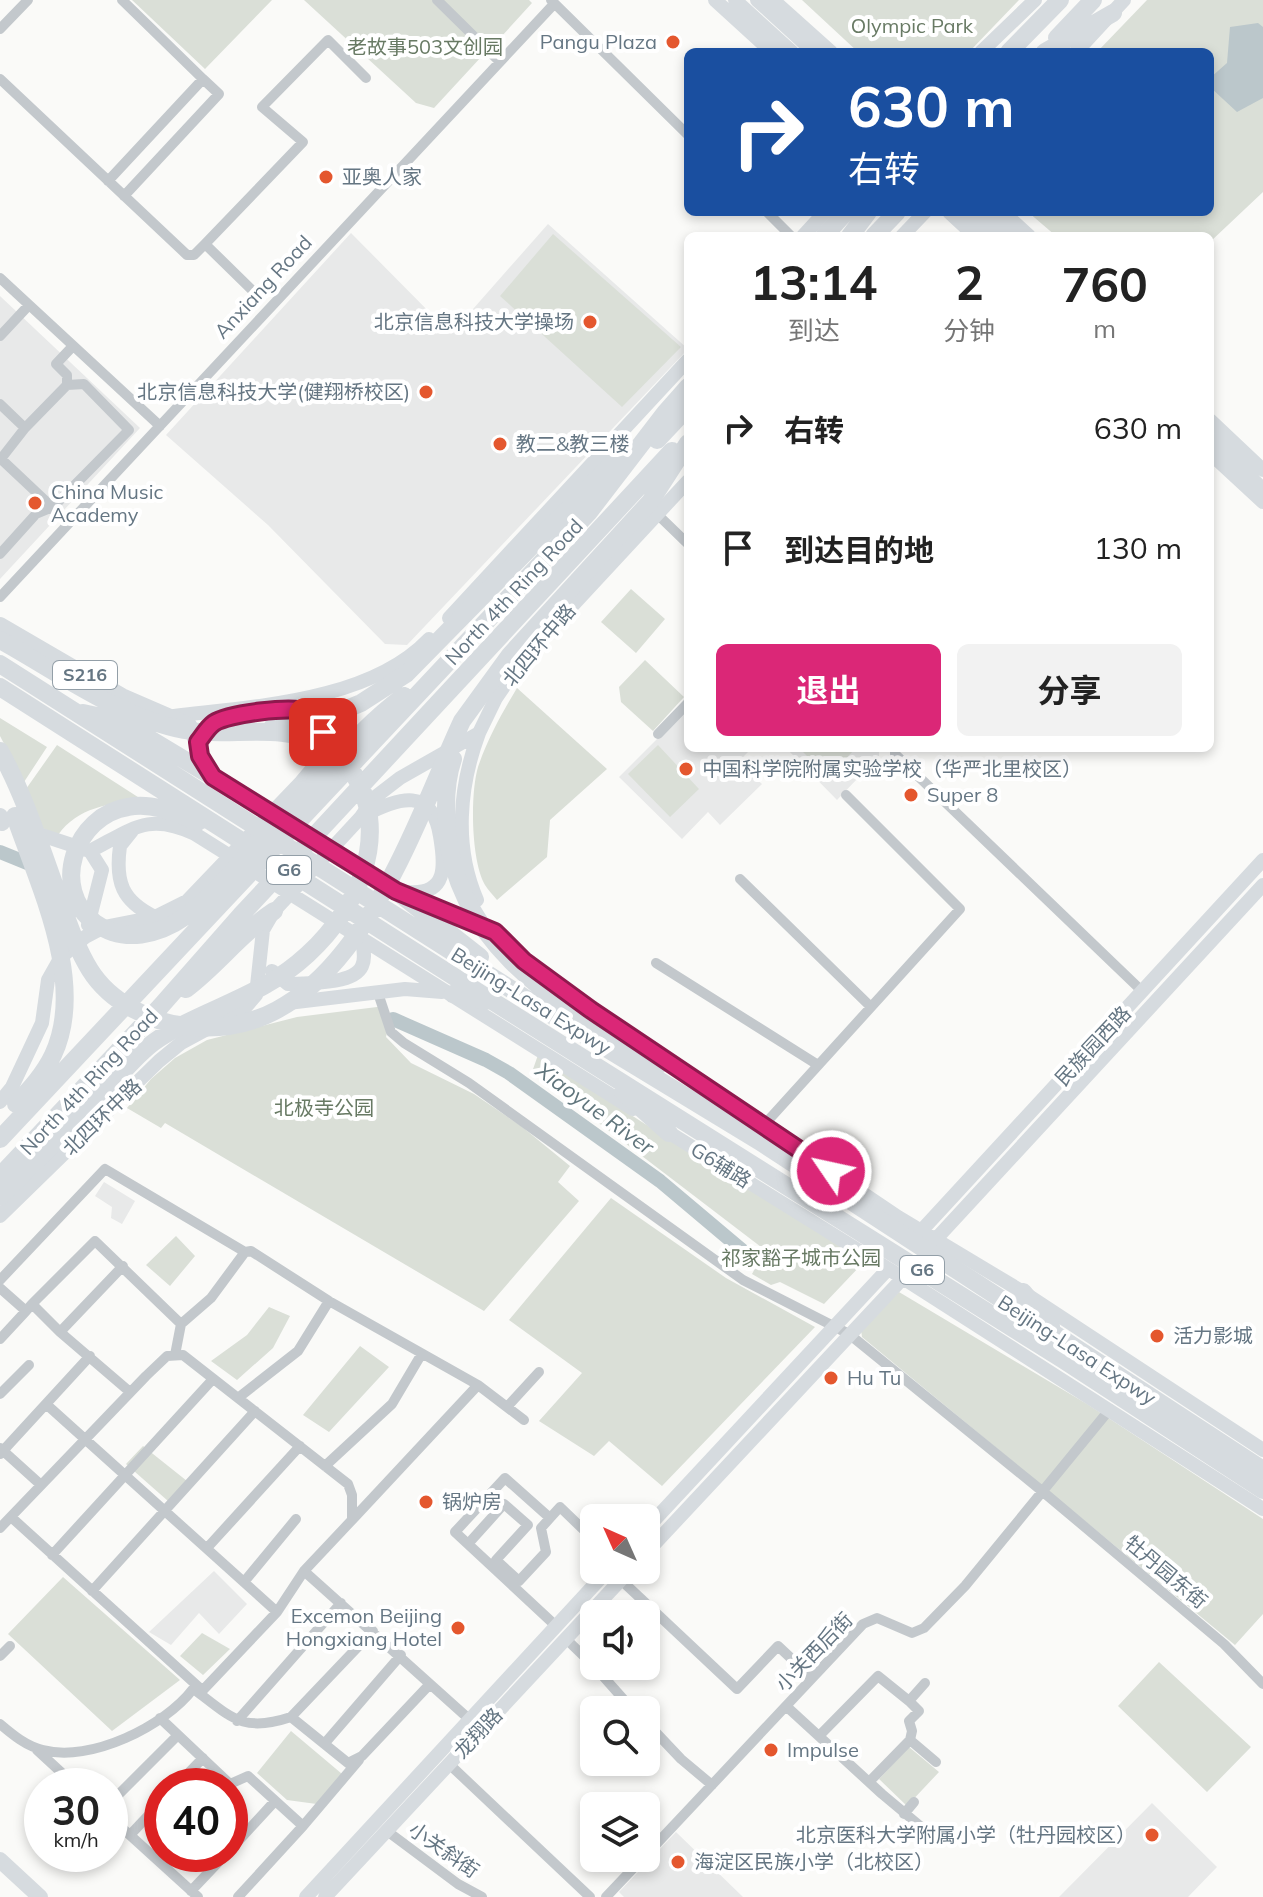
<!DOCTYPE html>
<html lang="zh">
<meta charset="utf-8">
<style>
body{margin:0;font-family:Mulish,"Noto Sans SC",sans-serif;background:#f2f2f2;color:#222;height:100vh;display:flex;flex-direction:column;font-size:30px;white-space:nowrap}
*{box-sizing:border-box;margin:0}
p{font-size:26px;color:#767676}
.icon{flex:none;width:44px;height:44px;fill:none;stroke:currentColor;stroke-width:2;stroke-linecap:round;stroke-linejoin:round}
.map{position:relative;flex:1;overflow:hidden}
.details{position:absolute;left:684px;top:232px;width:530px;height:520px;display:flex;flex-direction:column;background:#fff;border-radius:12px;box-shadow:0 4px 12px #0003}
.details>*{flex:none}
.banner{position:absolute;left:684px;top:48px;width:530px;height:168px;border-radius:12px;box-shadow:0 4px 12px #0003;background:#1a4fa0;color:#fff;overflow:hidden}
.needle{width:52px;rotate:315deg}
.fabs{position:absolute;left:580px;top:1504px;display:grid;gap:16px}
.fabs a{display:grid;place-items:center;width:80px;height:80px;border-radius:12px;background:#fff;box-shadow:0 4px 12px #0003;font-size:40px}
.speed{position:absolute;left:24px;top:1768px;display:flex;gap:16px;font-size:40px;font-weight:700;text-align:center}
.speed>*{display:grid;place-content:center;width:104px;height:104px;border-radius:50%;background:#fff;box-shadow:0 4px 12px #0003;line-height:1}
.speed small{font-size:20px;font-weight:400}
.speed .limit{border:12px solid #d22;background:#fff;color:#111}
.pin{position:absolute;display:grid;place-items:center;width:68px;height:68px;color:#fff;margin:-34px;border-radius:16px;box-shadow:0 4px 12px #0006}
.me{position:absolute;width:88px;margin:-44px;rotate:304deg;stroke-linejoin:round;filter:drop-shadow(0 0 6px #0008)}
.turn{display:flex;align-items:center;gap:28px;height:168px;padding:0 32px;font-size:36px}
.turn .icon{width:104px;height:104px;stroke-width:2.5}
.turn b{display:block;font-size:56px;line-height:68px}
.eta{display:flex;justify-content:space-evenly;align-items:center;height:136px;text-align:center}
.eta b{font-size:48px;font-weight:700;line-height:56px}
.cta{display:flex;gap:16px;margin-top:auto;padding:16px 32px}
.cta a{flex:1;height:92px;border-radius:12px;background:#db2777;color:#fff;font-size:32px;font-weight:700;line-height:92px;text-align:center}
.cta a+a{background:#f2f2f2;color:#222}
ul{padding:0;list-style:none}
li{display:flex;align-items:center;gap:24px;height:120px;padding:0 32px}
li div{flex:1}
li b{display:block;font-size:30px}
li em{font-style:normal}
.map>svg:first-child{display:block}
.built{fill:#e8e9e9}
.green{fill:#dadfd7}
.water{fill:#bbc7cb}
.lines{fill:none;stroke-linecap:round;stroke-linejoin:round}
.river{stroke:#bbc7cb;stroke-width:14}
.street{stroke:#c3c8cc;stroke-width:10}
.secondary{stroke:#d6dbdf;stroke-width:14}
.primary{stroke:#d6dbdf;stroke-width:16}
.highway{stroke:#d6dbdf;stroke-width:18}
.route-casing{stroke:#8e194d;stroke-width:20}
.route{stroke:#db2777;stroke-width:14}
.poi-dot{fill:#e4572e;stroke:#fff;stroke-width:3}
.labels{text-anchor:middle;stroke-width:8;stroke-linejoin:round;paint-order:stroke}
.shield{fill:#fff;stroke:#939fa8;stroke-width:2}
.shield-label{font-size:18px;font-weight:bold;fill:#657683}
.park-label{font-size:20px;fill:#687a64;stroke:#fff}
.poi-label{font-size:20px;fill:#657683;stroke:#fff;text-anchor:start}
.street-label{font-size:20px;fill:#657683;stroke:#fff}
.water-label{font-size:22px;font-style:italic;fill:#60757c;stroke:#fff}
</style>
<div class="map">
<svg width="1263" height="1897" viewBox="0 0 1263 1897">
<rect width="100%" height="100%" fill="#fafaf8"/>
<path class="built" d="M548 224 688 349 407 645 385 644 268 525 166 435 351 233 451 334Z
M0 296 140 428 0 579Z
M688 708V748H752L738 762 762 784 720 825 708 812 682 839 619 777Z
M786 748H879V756L837 800Z
M104 1182 135 1201 122 1224 111 1218 112 1207 95 1196Z
M214 1571 247 1604 219 1634 199 1613 171 1645 149 1632Z
M1152 1803 1217 1867 1188 1897H1059Z
M676 1832 743 1897H624L619 1892Z"/>
<path class="green" d="M132 0H272L205 69Z
M304 0H529L532 3 501 37 487 38 479 46 482 56 434 108 416 103Z
M802 0H1019L969 52H858Z
M1147 0H1263V192L1210 242V236H1056L1028 212H1210V52H1097Z
M553 234 681 347 622 407 500 296Z
M631 589 665 619 636 653 601 622Z
M645 660 684 697 653 731 621 702 619 687Z
M517 688 607 769 550 820 547 857 497 900C493 895 488 890 485 885 471 861 470 794 478 767 488 738 502 713 517 688Z
M0 718 47 747 24 782 0 736Z
M57 745 141 799C109 804 78 807 58 835L40 827 26 789Z
M658 745 699 789 670 817 628 774Z
M799 748H856L828 777Z
M385 1006 389 1023 386 1037 411 1063 474 1094 521 1126 570 1166 558 1182 579 1201 484 1311 165 1123 161 1128 127 1108 151 1079 175 1058 207 1040 297 1017Z
M538 1055 687 1151 861 1258V1265L824 1304 780 1282 771 1285 752 1274 765 1250 532 1072Z
M611 1198 726 1278 815 1327 662 1486 609 1441 594 1456 539 1421 582 1373 509 1320Z
M176 1236 195 1256 170 1286 146 1265Z
M899 1292 1087 1404 1263 1519V1614L1235 1645 862 1337 861 1330Z
M269 1307 290 1316 273 1348 237 1380 211 1361 247 1335Z
M360 1346 389 1367 329 1432 303 1415Z
M143 1446 187 1481 168 1501 126 1464Z
M63 1577 180 1680 112 1731 8 1634Z
M202 1633 230 1649 203 1675 180 1656Z
M1159 1662 1251 1747 1207 1792 1118 1706Z
M291 1731 348 1779 324 1805 287 1800 257 1773Z
M909 1747 939 1772 907 1806 879 1779Z"/>
<path class="water" d="M1258 23 1263 27V98L1237 112 1210 87V78L1227 63 1230 27Z"/>
<g class="lines">
<path class="river" d="M0 852 37 867
M393 1019 486 1060 509 1073 660 1181 755 1261"/>
<path class="street" d="M122 0 203 79
M437 0 500 62
M551 0 688 135
M0 29 28 0
M0 79 187 255H194L205 244 255 293
M108 181 203 79 219 94 124 196
M767 212 791 236
M205 244 303 142 262 107 328 40 366 78
M0 278 160 426
M0 336 29 305
M67 385V375L56 364 73 346
M0 404 25 428
M1 459 69 523
M0 460 25 428 67 385 84 384 129 430 53 507 36 514 0 554
M657 514 688 544
M0 597 554 4
M658 734 688 703
M895 748V754L1143 992
M740 879 871 1007
M656 963 818 1065
M378 993 391 1032 404 1043 469 1083 743 1280 849 1334 1042 1491 1224 1644 1263 1684
M764 1125 960 909 846 795
M0 1280 105 1169 245 1252 251 1251 329 1301 478 1385 352 1520
M0 1288 26 1311 32 1304 60 1332 130 1392
M32 1304 95 1241 181 1324 211 1298 245 1252
M60 1332 123 1266
M0 1339 26 1311
M175 1355 181 1324
M478 1385 524 1420
M0 1394 29 1365
M238 1398 298 1351 329 1301
M46 1404 277 1612
M507 1407 539 1372
M0 1448 41 1485
M0 1454 90 1356
M325 1466 392 1404 421 1355
M11 1517 202 1690
M0 1528 146 1376 167 1356 183 1355 348 1484 352 1495V1520L304 1571 277 1612 203 1690 193 1689C165 1726 90 1763 43 1750 26 1746 13 1735 0 1724
M468 1544 504 1504 528 1525 496 1560 519 1581 546 1552 541 1528 550 1518
M207 1548 300 1446
M52 1555 213 1379
M621 1580 737 1689 778 1646 812 1678
M244 1582 296 1519
M92 1591 255 1411
M556 1626 455 1532 505 1478 550 1518 560 1507 589 1535 594 1549
M566 1639 594 1666
M0 1656 10 1646
M594 1666 633 1710
M430 1684 469 1719
M195 1690C232 1718 243 1733 291 1717L348 1763 362 1756 430 1684 304 1571
M909 1701 919 1711 909 1721 912 1731 910 1740 936 1762
M786 1706 882 1794 931 1835
M291 1717 373 1631
M160 1718 230 1784 248 1776 303 1826 359 1760
M237 1721 341 1603
M646 1722 681 1759 712 1785
M819 1736 878 1676 909 1701 925 1683
M325 1743 401 1655
M37 1750 76 1786
M449 1764 590 1897
M869 1782 910 1740
M176 1786 203 1758
M110 1803 178 1735
M904 1814 914 1802
M110 1817 198 1897
M387 1831 458 1884 482 1897
M130 1835 162 1801
M230 1850 275 1801
M646 1855 863 1624 877 1618 912 1633 924 1628 965 1586 1110 1409
M164 1866 174 1854
M191 1891 226 1854
M238 1897 303 1826
M606 1897 643 1858"/>
<path class="secondary" d="M715 0 772 52
M735 0 792 52
M757 0 814 52
M773 0 831 52
M981 52 1035 0
M1076 52 1124 0
M949 212 975 236
M967 212 993 236
M986 212 1012 236
M1003 212 1029 236
M803 236 825 212
M902 236 925 212
M1210 420 1263 470
M1210 439 1263 489
M1210 453 1263 502
M449 618 688 360
M275 711C305 707 331 717 320 752
M174 716C256 706 370 701 429 639
M213 777 396 891 483 927
M365 815C399 797 432 787 440 836 445 865 448 896 407 892
M29 831 90 851C133 829 148 812 195 834L633 1109
M132 831 120 846C115 882 122 901 155 917
M477 900C454 847 459 787 479 733
M88 925 102 870 90 851
M512 949 524 961 591 1010 898 1217 1023 1292 1263 1450
M272 971 288 984C306 983 354 985 362 966 366 958 363 948 362 940
M288 1003 405 989 442 992
M0 1102 12 1087 42 1023 48 980 61 957 85 937 104 927 155 917 187 901 301 782 317 763 354 705
M660 1127 903 1278 1263 1509
M0 1216 159 1061 181 1043 244 1009 256 995 263 930 274 911 361 817 374 798 400 778 479 733 496 698 522 660 688 481
M922 1230 1263 860
M936 1239 1263 885
M646 1529 888 1269
M646 1553 903 1278
M306 1897 608 1570
M325 1897 630 1570"/>
<path class="primary" d="M0 625 122 696 189 725C198 743 202 759 213 777
M0 816 2 823
M0 1860 40 1897"/>
<path class="highway" d="M1057 38 1093 0
M1009 52 1060 0
M1045 52 1113 13
M824 236 846 212
M850 236 868 212
M874 236 897 212
M657 440 688 407
M0 640C58 672 118 717 184 730 228 738 281 722 322 744 348 759 366 787 369 817 377 885 323 953 267 984 231 1005 188 1018 154 1042 135 1056 119 1077 102 1094 69 1128 34 1162 0 1197
M0 664 558 1019 759 1141 1263 1470
M0 687 497 1004 1062 1359 1263 1490
M83 713 115 720 133 729 213 777
M273 726 312 721 337 713 361 703 406 674 620 456
M0 751C26 798 42 852 61 903 69 925 77 949 90 970 110 1002 150 1022 186 1026 345 1047 410 833 462 721L510 655 650 502 688 443
M453 759C445 782 445 807 447 831 459 952 566 1007 658 1066
M15 816C39 886 87 983 53 1055 44 1074 30 1089 16 1104
M198 822C176 813 152 802 128 807 75 815 49 889 95 923 124 944 159 935 186 916 207 901 225 880 242 861 267 834 293 808 317 781 345 750 371 720 404 696
M396 891 480 957
M186 989C218 965 241 933 274 911
M453 994 486 1001
M623 1092 669 1133
M0 1139 589 512 665 413 688 387
M0 1176 160 1007 241 915 672 451
M1023 1292 1051 1326"/>
</g>
<g class="lines">
<g class="route-casing">
<path id="route" d="M323 732C319 724 315 716 307 712 293 705 227 714 214 723 207 728 203 736 198 742L200 756 213 777 396 891 495 932 524 961 591 1010 831 1171"/>
</g>
<use href="#route" class="route"/>
</g>
<g class="poi-dot">
<circle cx="673" cy="42" r="8"/>
<circle cx="326" cy="177" r="8"/>
<circle cx="590" cy="322" r="8"/>
<circle cx="426" cy="392" r="8"/>
<circle cx="500" cy="444" r="8"/>
<circle cx="35" cy="503" r="8"/>
<circle cx="686" cy="769" r="8"/>
<circle cx="911" cy="795" r="8"/>
<circle cx="1157" cy="1336" r="8"/>
<circle cx="831" cy="1378" r="8"/>
<circle cx="426" cy="1502" r="8"/>
<circle cx="458" cy="1628" r="8"/>
<circle cx="771" cy="1750" r="8"/>
<circle cx="1152" cy="1835" r="8"/>
<circle cx="678" cy="1862" r="8"/>
</g>
<g class="labels">
<g class="shield">
<rect x="53" y="661" width="64" height="28" rx="6"/>
<rect x="267" y="856" width="44" height="28" rx="6"/>
<rect x="900" y="1256" width="44" height="28" rx="6"/>
</g>
<g class="shield-label">
<text x="85" y="681">S216</text>
<text x="289" y="876">G6</text>
<text x="922" y="1276">G6</text>
</g>
<g class="park-label">
<text x="912" y="33">Olympic Park</text>
<text x="425" y="54">老故事503文创园</text>
<text x="324" y="1115">北极寺公园</text>
<text x="801" y="1265">祁家豁子城市公园</text>
</g>
<g class="poi-label">
<text x="657" y="49" text-anchor="end">Pangu Plaza</text>
<text x="342" y="184">亚奥人家</text>
<text x="574" y="329" text-anchor="end">北京信息科技大学操场</text>
<text x="410" y="399" text-anchor="end">北京信息科技大学(健翔桥校区)</text>
<text x="516" y="451">教二&amp;教三楼</text>
<text x="51" y="499">China Music<tspan x="51" dy="23">Academy</tspan></text>
<text x="702" y="776">中国科学院附属实验学校（华严北里校区）</text>
<text x="927" y="802">Super 8</text>
<text x="1173" y="1343">活力影城</text>
<text x="847" y="1385">Hu Tu</text>
<text x="442" y="1509">锅炉房</text>
<text x="442" y="1623" text-anchor="end">Excemon Beijing<tspan x="442" dy="23">Hongxiang Hotel</tspan></text>
<text x="787" y="1757">Impulse</text>
<text x="1136" y="1842" text-anchor="end">北京医科大学附属小学（牡丹园校区）</text>
<text x="694" y="1869">海淀区民族小学（北校区）</text>
</g>
<g class="street-label">
<text transform="translate(263 287) rotate(-47)" y="7">Anxiang Road</text>
<text transform="translate(514 592) rotate(-47)" y="7">North 4th Ring Road</text>
<text transform="translate(539 645) rotate(-50)" y="7">北四环中路</text>
<text transform="translate(531 1001) rotate(32)" y="7">Beijing-Lasa Expwy</text>
<text transform="translate(1093 1046) rotate(-47)" y="7">民族园西路</text>
<text transform="translate(89 1082) rotate(-47)" y="7">North 4th Ring Road</text>
<text transform="translate(102 1117) rotate(-44)" y="7">北四环中路</text>
<text transform="translate(721 1165) rotate(32)" y="7">G6辅路</text>
<text transform="translate(1077 1350) rotate(33)" y="7">Beijing-Lasa Expwy</text>
<text transform="translate(1166 1572) rotate(40)" y="7">牡丹园东街</text>
<text transform="translate(814 1652) rotate(-46)" y="7">小关西后街</text>
<text transform="translate(478 1733) rotate(-47)" y="7">龙翔路</text>
<text transform="translate(444 1850) rotate(35)" y="7">小关斜街</text>
</g>
<g class="water-label">
<text transform="translate(595 1108) rotate(36)" y="8">Xiaoyue River</text>
</g>
</g>
</svg>
<div class="fabs">
<a><svg class="needle" viewBox="-14 -14 28 28"><path d="M0-13l5 13h-10z" fill="#e53935"/><path d="M0 13l5-13h-10z" fill="#767676"/></svg></a>
<a><svg class="icon" aria-label="sound" viewBox="0 0 24 24"><path d="M4 9h4l5-4v14l-5-4H4zM17 9q2 3 0 6"/></svg></a>
<a><svg class="icon" aria-label="search" viewBox="0 0 24 24"><circle cx="10" cy="10" r="6"/><path d="M15 15l6 6"/></svg></a>
<a><svg class="icon" aria-label="layers" viewBox="0 0 24 24"><path d="M12 4l9 5-9 5-9-5zM3 14l9 5 9-5"/></svg></a>
</div>
<div class="speed"><div>30<small>km/h</small></div><div class="limit">40</div></div>
<div class="pin" style="left:323px;top:732px;background:#d93025"><svg class="icon" aria-label="arrive" viewBox="0 0 24 24"><path d="M6 21V4h12l-3 4 3 4H6"/></svg></div>
<svg class="me" style="left:831px;top:1171px" viewBox="-20 -20 40 40"><circle r="17" fill="#db2777" stroke="#fff" stroke-width="3"/><path d="M0-11L8 9 0 5-8 9z" fill="#fff"/></svg>
<div class="banner">
<div class="turn"><svg class="icon" aria-label="right" viewBox="0 0 24 24"><path d="M7 20v-9h11M14 6l5 5-5 5"/></svg><div><b>630 m</b>右转</div></div>
</div>
<section class="details">
<div class="eta">
<div><b>13:14</b><p>到达</p></div>
<div><b>2</b><p>分钟</p></div>
<div><b>760</b><p>m</p></div>
</div>
<ul>
<li><svg class="icon" aria-label="right" viewBox="0 0 24 24"><path d="M7 20v-9h11M14 6l5 5-5 5"/></svg><div><b>右转</b></div><em>630 m</em></li>
<li><svg class="icon" aria-label="arrive" viewBox="0 0 24 24"><path d="M6 21V4h12l-3 4 3 4H6"/></svg><div><b>到达目的地</b></div><em>130 m</em></li>
</ul>
<div class="cta"><a>退出</a><a>分享</a></div>
</section>
</div>
